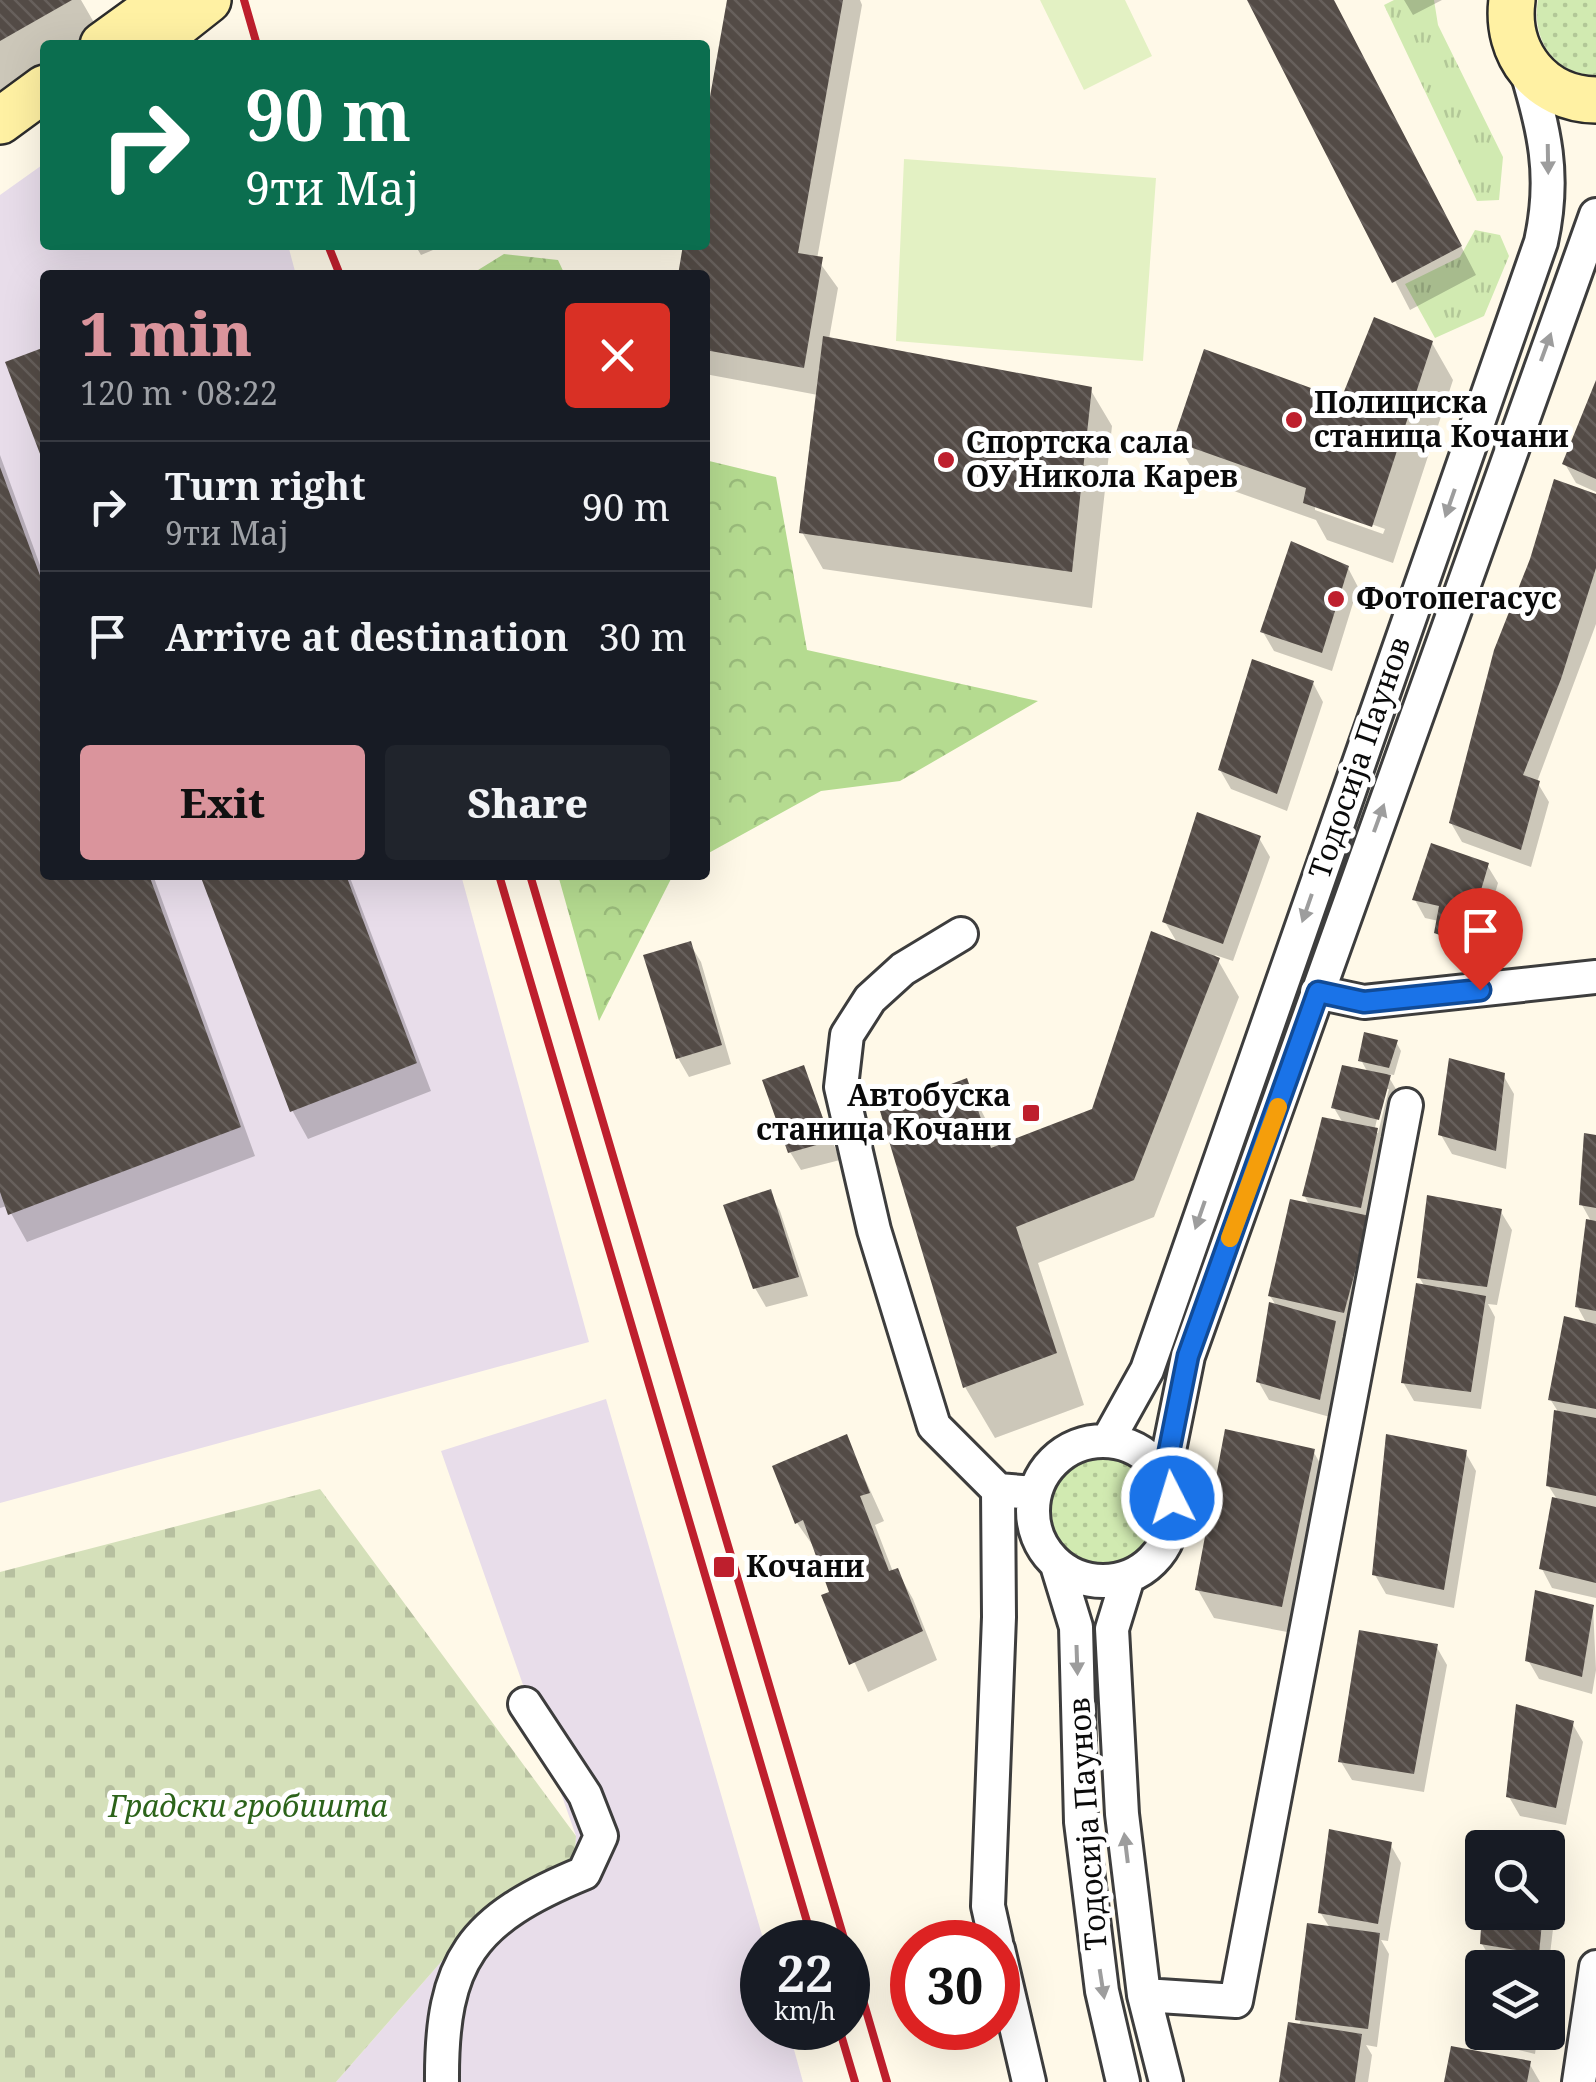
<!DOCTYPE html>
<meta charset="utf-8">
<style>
body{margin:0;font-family:"Noto Serif",serif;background:#20242c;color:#f1f3f6;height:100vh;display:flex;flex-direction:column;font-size:38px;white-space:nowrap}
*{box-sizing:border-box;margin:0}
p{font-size:32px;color:#9ea1a6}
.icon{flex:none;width:55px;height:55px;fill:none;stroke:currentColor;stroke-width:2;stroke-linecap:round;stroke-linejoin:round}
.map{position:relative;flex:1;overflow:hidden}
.drawer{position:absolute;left:40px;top:270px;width:670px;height:610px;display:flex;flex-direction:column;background:#171b24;border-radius:10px;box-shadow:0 10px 40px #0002}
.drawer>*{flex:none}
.hud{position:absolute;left:40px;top:40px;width:670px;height:210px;border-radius:10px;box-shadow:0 10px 40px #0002;background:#0b6e4f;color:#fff;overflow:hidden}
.tools{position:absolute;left:1465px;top:1830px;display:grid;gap:20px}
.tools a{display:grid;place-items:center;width:100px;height:100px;border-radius:10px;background:#171b24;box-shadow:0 10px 40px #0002;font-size:50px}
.speed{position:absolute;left:740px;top:1920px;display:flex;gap:20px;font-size:50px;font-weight:700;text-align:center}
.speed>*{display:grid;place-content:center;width:130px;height:130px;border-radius:50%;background:#171b24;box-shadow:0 10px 40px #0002;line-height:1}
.speed small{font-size:25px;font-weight:400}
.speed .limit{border:15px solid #d22;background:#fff;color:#111}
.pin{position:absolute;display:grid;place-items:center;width:85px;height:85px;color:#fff;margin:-102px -42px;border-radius:50% 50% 50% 0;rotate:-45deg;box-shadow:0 0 10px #0007}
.pin .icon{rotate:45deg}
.me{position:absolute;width:110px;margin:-55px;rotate:355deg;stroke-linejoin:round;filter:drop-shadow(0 0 8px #0008)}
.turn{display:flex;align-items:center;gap:35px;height:210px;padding:0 40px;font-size:45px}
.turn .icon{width:130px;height:130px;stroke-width:2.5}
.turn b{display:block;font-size:70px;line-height:85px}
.round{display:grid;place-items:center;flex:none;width:105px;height:105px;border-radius:10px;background:#20242c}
.headline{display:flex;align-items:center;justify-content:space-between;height:170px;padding:0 40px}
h1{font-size:60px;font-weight:800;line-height:75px;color:#da949c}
.action{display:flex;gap:20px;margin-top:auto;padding:20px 40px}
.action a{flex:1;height:115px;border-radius:10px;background:#da949c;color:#111;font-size:40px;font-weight:800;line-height:115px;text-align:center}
.action a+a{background:#20242c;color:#f1f3f6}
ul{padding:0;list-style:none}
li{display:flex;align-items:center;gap:30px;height:130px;padding:0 40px;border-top:2px solid #363941}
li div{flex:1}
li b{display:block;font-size:38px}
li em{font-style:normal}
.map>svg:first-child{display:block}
.industrial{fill:#e8ddea}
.grass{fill:url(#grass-dots)}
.forest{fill:url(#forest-crowns)}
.cemetery{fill:url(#cemetery-stones)}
.park{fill:url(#park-tufts)}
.pitch{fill:#e3f1c3}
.shadow{fill:#0003;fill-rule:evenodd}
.building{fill:url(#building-back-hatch)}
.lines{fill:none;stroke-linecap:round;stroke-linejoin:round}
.street-casing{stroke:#3d3d3d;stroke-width:38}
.secondary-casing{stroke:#2c2c2c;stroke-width:50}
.street{stroke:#fff;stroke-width:32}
.secondary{stroke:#fff1a3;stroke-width:45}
.rail{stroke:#be1f2d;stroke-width:8}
.oneway{fill:#9d9d9d}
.route-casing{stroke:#114b97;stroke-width:25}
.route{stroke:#1a73e8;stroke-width:18}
.slow{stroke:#f59e0b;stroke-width:18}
.poi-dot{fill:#be1f2d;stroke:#fff;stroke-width:4}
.labels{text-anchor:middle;stroke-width:10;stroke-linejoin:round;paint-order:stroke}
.poi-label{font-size:30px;font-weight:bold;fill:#0a0a0a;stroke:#fff;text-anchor:start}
.street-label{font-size:30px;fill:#0a0a0a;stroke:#fff}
.park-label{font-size:30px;font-style:italic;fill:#2c631a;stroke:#fff}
</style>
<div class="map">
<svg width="1596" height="2082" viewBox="0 0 1596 2082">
<defs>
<pattern id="grass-dots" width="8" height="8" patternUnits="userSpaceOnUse" patternTransform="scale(2.5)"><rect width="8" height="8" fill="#d1eab1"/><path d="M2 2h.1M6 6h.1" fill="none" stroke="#b2c797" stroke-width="1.8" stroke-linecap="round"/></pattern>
<pattern id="forest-crowns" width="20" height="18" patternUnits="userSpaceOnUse" patternTransform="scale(2.5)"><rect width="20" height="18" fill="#b5db90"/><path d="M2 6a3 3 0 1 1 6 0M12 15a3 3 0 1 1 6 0" fill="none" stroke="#9abb7b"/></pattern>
<pattern id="cemetery-stones" width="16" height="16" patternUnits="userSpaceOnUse" patternTransform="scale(2.5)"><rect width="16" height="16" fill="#d5e0ba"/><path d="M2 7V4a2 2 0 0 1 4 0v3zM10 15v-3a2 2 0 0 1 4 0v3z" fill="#b6bf9f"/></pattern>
<pattern id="park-tufts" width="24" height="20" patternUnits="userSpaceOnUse" patternTransform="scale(2.5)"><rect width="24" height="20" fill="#d1eab1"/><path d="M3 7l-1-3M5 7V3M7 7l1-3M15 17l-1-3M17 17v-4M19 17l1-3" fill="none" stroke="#b2c797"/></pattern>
<pattern id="building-back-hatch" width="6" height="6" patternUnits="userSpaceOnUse" patternTransform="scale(2.5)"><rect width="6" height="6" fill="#534b46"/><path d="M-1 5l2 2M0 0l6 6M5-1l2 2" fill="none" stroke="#67605c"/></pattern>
</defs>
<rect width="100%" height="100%" fill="#fff9e8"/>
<path class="industrial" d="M45 163V245H288L296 275H45V875H461L589 1342 0 1503V195Z
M606 1399 764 1942 762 2028H788L803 2082H336L476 1922 574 1865 576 1836 441 1451Z"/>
<path class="grass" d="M1538 0H1596V75C1554 75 1531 39 1538 0Z
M1039 1511a63 63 0 1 1 126 0a63 63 0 1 1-126 0Z"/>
<path class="forest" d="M504 254 558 260 565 275H470Z
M705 460 776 477 807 650 1038 701 900 781 821 791 705 855Z
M558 875H673L599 1021Z"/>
<path class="cemetery" d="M320 1489 576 1836 574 1866 476 1922 336 2082H0V1572Z"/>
<path class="park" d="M1394 0H1434L1438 25 1503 157 1499 200 1477 201 1384 5Z
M1475 230 1500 235 1509 256 1484 316 1435 338 1405 284 1460 257Z"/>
<path class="pitch" d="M1040 0H1125L1152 56 1084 90Z
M904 159 1156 178 1143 361 896 341Z"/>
<path class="shadow" d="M0 0H81L100 33 79 45H45V64L0 90Z
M730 0H860L862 5 817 259 838 288 829 339 1090 389 1112 426 1092 608 823 569 802 532 818 395 705 374V275H681L686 245H705V139Z
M1250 0H1333L1476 275 1410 310Z
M1404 0H1442L1413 15Z
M415 245H445L421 255Z
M1432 343 1453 380 1393 563 1327 540 1316 520 1197 478 1176 441 1342 403ZM1315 504 1385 529 1383 534 1315 510Z
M1596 385V492L1576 483 1565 464Z
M0 455 45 579V875H153L255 1156 27 1242 7 1206 0 1208Z
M1596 497V624L1537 782 1549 802 1531 867 1462 842 1451 823Z
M1348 568 1358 587 1332 671 1274 651 1263 632Z
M1313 683 1323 702 1287 811 1231 789 1220 770Z
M1259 838 1270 857 1233 961 1215 955 1239 997 1154 1217 1038 1263 1084 1405 995 1438 965 1387 966 1081 1000 1147 1094 1111 1178 944 1165 922Z
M1487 865 1498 883 1475 961 1448 951 1437 932 1439 921 1425 918 1415 900Z
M202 875H349L431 1091 308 1139 292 1110Z
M690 944 701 962 731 1064 689 1077 678 1058Z
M1396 1042 1401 1051 1394 1075 1387 1074 1400 1096 1389 1138 1380 1136 1387 1149 1359 1340 1342 1336 1345 1342 1330 1417 1269 1400 1258 1381 1277 1307 1270 1296 1310 1206 1304 1195 1343 1123 1334 1108 1368 1073 1361 1060ZM1384 1089H1389L1378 1133 1374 1132Z
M803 1068 840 1160 801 1170 790 1152Z
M1503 1075 1514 1094 1506 1169 1452 1154 1441 1135Z
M1596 1137V1598L1552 1588 1542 1569 1558 1501 1548 1485 1557 1410 1550 1399 1587 1324 1577 1306 1592 1223 1582 1205Z
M769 1192 780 1211 808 1296 766 1307 755 1288Z
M1501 1212 1512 1230 1497 1305 1488 1304 1495 1317 1481 1409 1414 1401 1403 1382 1425 1287 1419 1277Z
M846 1437 884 1521 875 1525 893 1572 897 1571 913 1599 937 1660 868 1692 825 1597 832 1594 816 1550 797 1523 776 1467Z
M1313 1451 1329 1479 1298 1634 1214 1618 1198 1590Z
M1465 1452 1476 1471 1454 1608 1386 1594 1375 1575Z
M1593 1607 1596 1670 1592 1694 1539 1679 1528 1660Z
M1436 1646 1447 1665 1424 1792 1352 1780 1341 1762Z
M1572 1723 1583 1742 1566 1825 1520 1816 1509 1797Z
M1390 1844 1401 1863 1388 1941 1381 1940 1389 1954 1377 2047 1366 2045 1372 2055 1368 2082H1281L1330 1928 1320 1912Z
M1548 1860 1559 1879 1548 1971V1968H1482V2032H1538L1535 2054 1481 2041 1470 2022 1478 1963 1494 1964 1482 1944 1485 1912H1548Z
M1529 2063 1540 2082H1447Z"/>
<path class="building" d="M0 0H72L0 41Z
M727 0H843L798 253 823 257 804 368 705 350V275H678L683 245H705V125Z
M1247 0H1334L1462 246 1392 283Z
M1374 317 1433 341 1372 527 1303 503 1306 488 1173 441 1204 349 1341 399Z
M823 336 1092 387 1072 572 799 533Z
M45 347V467L5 362Z
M1596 380V479L1562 464Z
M0 467 45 589V875H149L241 1127 8 1215 0 1192Z
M1554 479 1596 494V568L1561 679 1523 775 1540 781 1521 850 1449 823 1494 650 1530 559Z
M1291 541 1349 566 1322 653 1260 632Z
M1252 659 1314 681 1277 794 1218 770Z
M1197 812 1261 836 1223 944 1162 922Z
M1431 843 1489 863 1465 944 1434 933 1439 906 1412 900Z
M200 875H346L417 1063 290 1112Z
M1151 931 1220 958 1134 1180 1016 1227 1057 1353 963 1388 880 1111 967 1078 991 1148 1092 1109Z
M691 941 722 1045 676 1059 643 955Z
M1364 1032 1398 1040 1389 1068 1358 1061Z
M1449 1058 1505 1073 1496 1151 1438 1135Z
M804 1065 831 1141 788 1153 762 1080Z
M1342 1065 1391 1075 1379 1120 1331 1108Z
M1322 1117 1378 1128 1361 1208 1302 1196Z
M1584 1133 1596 1135V1208L1579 1205Z
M771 1189 799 1277 753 1289 723 1205Z
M1427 1195 1502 1209 1487 1287 1417 1278Z
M1290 1199 1370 1216 1344 1313 1268 1296Z
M1586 1219 1596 1221V1311L1575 1307Z
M1416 1283 1486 1296 1471 1392 1401 1383Z
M1269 1302 1336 1321 1320 1400 1256 1382Z
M1564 1316 1596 1324V1409L1548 1400Z
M1554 1410 1596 1418V1496L1546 1486Z
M1225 1429 1315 1449 1282 1607 1195 1590Z
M847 1434 870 1493 860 1496 889 1571 898 1568 923 1631 849 1665 821 1595 829 1592 803 1520 795 1524 772 1466Z
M1386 1434 1467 1450 1444 1590 1372 1575Z
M1552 1497 1596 1507V1583L1539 1569Z
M1535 1590 1594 1605 1582 1677 1525 1661Z
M1359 1630 1438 1644 1414 1774 1338 1762Z
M1516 1704 1574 1721 1556 1808 1506 1797Z
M1329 1829 1392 1842 1378 1924 1318 1913Z
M1482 1912H1543L1539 1954 1480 1944Z
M1307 1923 1380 1933 1368 2029 1295 2020Z
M1476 1960 1523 1965 1482 1968V2026L1467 2023Z
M1288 2022 1362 2034 1355 2082H1279Z
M1451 2046 1531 2061 1527 2082H1444Z"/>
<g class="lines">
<g class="street-casing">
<path id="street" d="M961 934 903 969 870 999 847 1035 841 1087 874 1230 934 1426 998 1490 1035 1493
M1317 992 1364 1002 1596 977
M1108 1440 1147 1370 1541 242C1556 174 1544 130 1525 65
M1033 1511a70 70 0 1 1 140 0a70 70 0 1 1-140 0Z
M1164 1475 1188 1356 1596 215
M1057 1565 1076 1627 1081 1822 1102 1991 1123 2082
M1128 1577 1112 1629 1122 1814 1144 1995 1166 2082
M996 1942 988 1906 999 1617 998 1490
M998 1949 1029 2082
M1144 1995 1236 2001 1406 1105
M442 2082C441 1960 472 1919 584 1873L601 1836 585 1795 525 1704
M1579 2082 1596 1967"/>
</g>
<g class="secondary-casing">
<path id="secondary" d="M1512 0C1505 54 1541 99 1596 100
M103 45 165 0
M151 45 208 0
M0 121 45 88"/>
</g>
<use href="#street" class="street"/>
<use href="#secondary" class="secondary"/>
<path class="rail" d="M244 0 257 45
M328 245 340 275
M499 875 813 1942
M530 875 845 1942
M848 1949 887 2082
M839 2028 855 2082"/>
</g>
<defs><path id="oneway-solid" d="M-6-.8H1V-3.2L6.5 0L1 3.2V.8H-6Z" transform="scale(2.5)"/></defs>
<g class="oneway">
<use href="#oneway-solid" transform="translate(1548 159) rotate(89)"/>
<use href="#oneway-solid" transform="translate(1546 347) rotate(-70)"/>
<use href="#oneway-solid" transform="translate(1450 503) rotate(109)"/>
<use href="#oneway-solid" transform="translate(1379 818) rotate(-70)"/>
<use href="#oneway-solid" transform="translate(1307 908) rotate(109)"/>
<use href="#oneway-solid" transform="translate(1200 1215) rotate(109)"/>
<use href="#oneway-solid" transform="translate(1077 1660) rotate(88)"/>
<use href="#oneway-solid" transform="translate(1126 1848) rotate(-97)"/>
<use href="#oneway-solid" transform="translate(1102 1984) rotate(81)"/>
</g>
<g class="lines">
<g class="route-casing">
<path id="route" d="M1172 1498 1164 1476 1188 1356 1318 992 1364 1002 1480 990"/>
</g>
<use href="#route" class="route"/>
<path class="slow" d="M1230 1238 1278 1107"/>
</g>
<g class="poi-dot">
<circle cx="1294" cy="420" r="10"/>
<circle cx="946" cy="460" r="10"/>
<circle cx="1336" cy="599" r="10"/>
<rect x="1021" y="1103" width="20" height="20" rx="5"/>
<rect x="712" y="1555" width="24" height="24" rx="5"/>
</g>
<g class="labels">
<g class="poi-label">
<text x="1314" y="413">Полициска<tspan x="1314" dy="34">станица Кочани</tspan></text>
<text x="966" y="453">Спортска сала<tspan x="966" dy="34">ОУ Никола Карев</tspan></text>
<text x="1356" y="609">Фотопегасус</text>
<text x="1011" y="1106" text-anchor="end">Автобуска<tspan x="1011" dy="34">станица Кочани</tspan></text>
<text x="746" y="1577">Кочани</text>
</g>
<g class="street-label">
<text transform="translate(1360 758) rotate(-71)" y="10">Тодосија Паунов</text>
<text transform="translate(1088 1824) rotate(-94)" y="10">Тодосија Паунов</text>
</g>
<g class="park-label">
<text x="248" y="1817">Градски гробишта</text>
</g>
</g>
</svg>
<div class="tools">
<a><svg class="icon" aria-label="search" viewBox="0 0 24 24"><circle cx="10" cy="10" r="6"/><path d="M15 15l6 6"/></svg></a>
<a><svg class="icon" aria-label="layers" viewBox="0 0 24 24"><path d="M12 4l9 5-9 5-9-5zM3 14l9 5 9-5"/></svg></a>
</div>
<div class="speed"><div>22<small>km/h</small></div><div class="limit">30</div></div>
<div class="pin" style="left:1480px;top:990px;background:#d93025"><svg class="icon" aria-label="arrive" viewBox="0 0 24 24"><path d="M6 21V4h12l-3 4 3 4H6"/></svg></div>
<svg class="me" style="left:1172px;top:1498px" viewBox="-20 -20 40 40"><circle r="17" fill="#1a73e8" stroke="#fff" stroke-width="3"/><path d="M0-11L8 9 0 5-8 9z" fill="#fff"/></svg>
<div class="hud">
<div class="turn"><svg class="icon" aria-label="right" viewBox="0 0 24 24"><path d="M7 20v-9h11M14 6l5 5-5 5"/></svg><div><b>90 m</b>9ти Мај</div></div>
</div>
<section class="drawer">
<div class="headline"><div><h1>1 min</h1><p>120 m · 08:22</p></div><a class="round" style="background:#d93025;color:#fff"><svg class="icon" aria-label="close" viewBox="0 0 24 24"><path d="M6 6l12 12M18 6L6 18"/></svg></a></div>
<ul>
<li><svg class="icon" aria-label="right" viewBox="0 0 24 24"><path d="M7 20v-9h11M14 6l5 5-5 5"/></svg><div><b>Turn right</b><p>9ти Мај</p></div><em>90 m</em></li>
<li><svg class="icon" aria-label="arrive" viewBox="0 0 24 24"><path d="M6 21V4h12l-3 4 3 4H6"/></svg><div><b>Arrive at destination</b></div><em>30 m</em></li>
</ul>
<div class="action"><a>Exit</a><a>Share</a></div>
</section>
</div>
